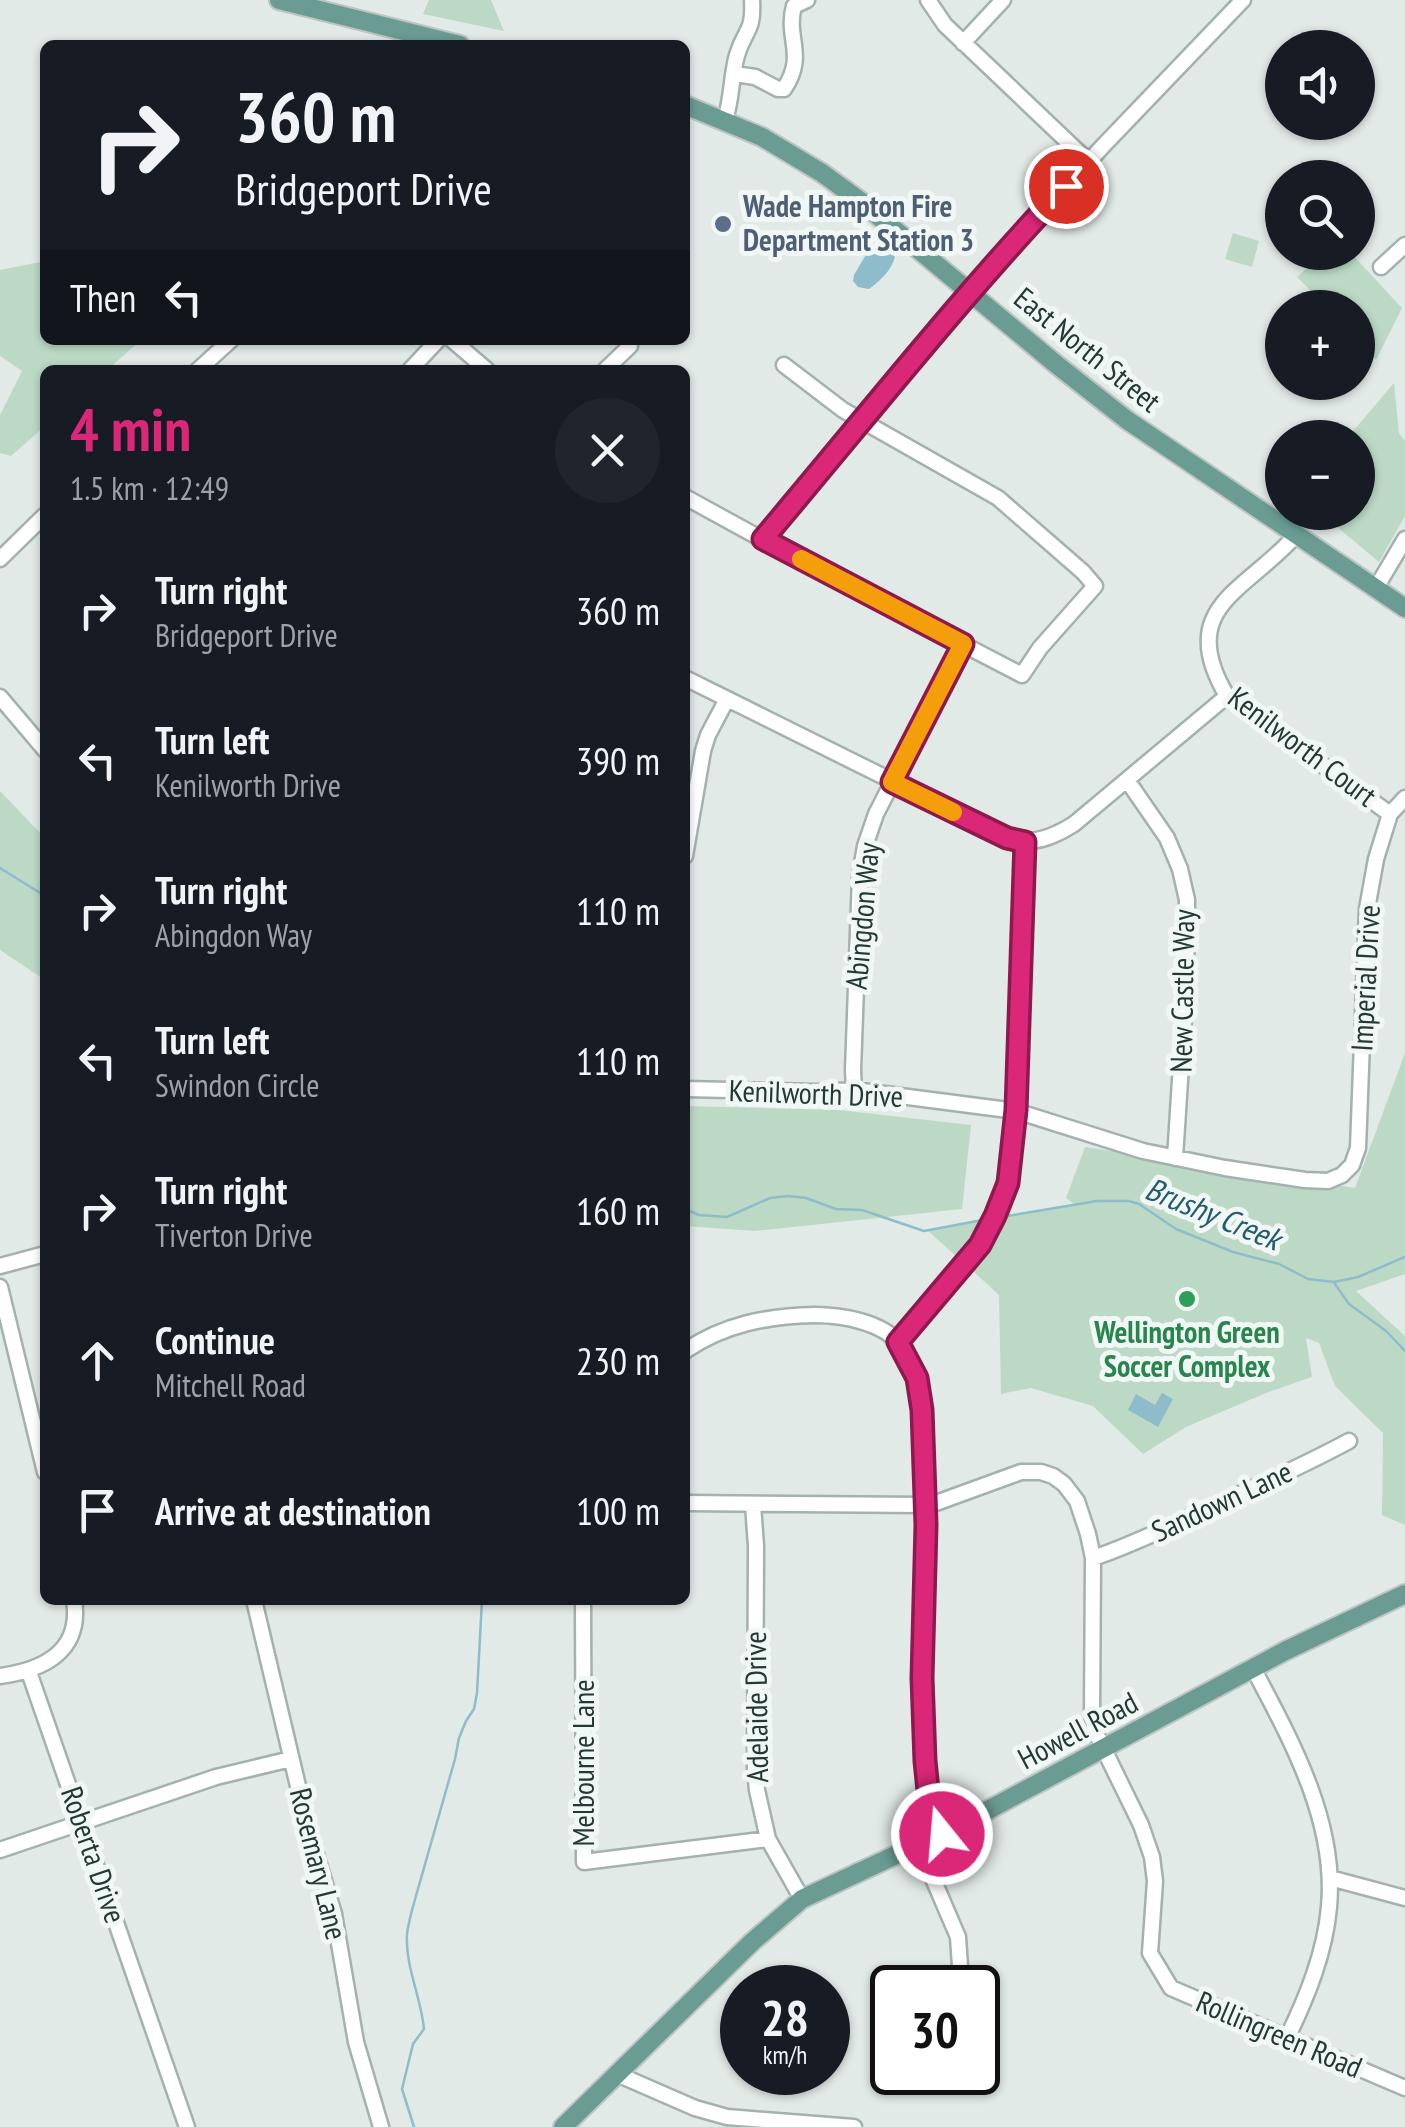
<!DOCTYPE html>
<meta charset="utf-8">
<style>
body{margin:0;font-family:"PT Sans Narrow",sans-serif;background:#20242c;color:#f1f3f6;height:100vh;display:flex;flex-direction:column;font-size:38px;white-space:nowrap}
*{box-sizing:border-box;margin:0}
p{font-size:32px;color:#9ea1a6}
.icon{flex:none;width:55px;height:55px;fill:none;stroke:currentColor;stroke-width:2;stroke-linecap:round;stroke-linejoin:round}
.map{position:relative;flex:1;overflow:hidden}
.side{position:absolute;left:40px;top:365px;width:650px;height:1240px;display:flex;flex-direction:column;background:#171b24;border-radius:15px;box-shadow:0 2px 8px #0004}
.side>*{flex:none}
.banner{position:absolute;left:40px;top:40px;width:650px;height:305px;border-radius:15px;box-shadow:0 2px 8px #0004;background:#171b24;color:#f1f3f6;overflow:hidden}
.tools{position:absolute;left:1265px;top:30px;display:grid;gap:20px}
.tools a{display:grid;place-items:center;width:110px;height:110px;border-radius:50%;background:#171b24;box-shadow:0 2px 8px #0004;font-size:50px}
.speed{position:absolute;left:720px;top:1965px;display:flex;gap:20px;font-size:50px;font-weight:700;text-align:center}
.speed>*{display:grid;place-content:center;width:130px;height:130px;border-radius:50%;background:#171b24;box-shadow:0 2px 8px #0004;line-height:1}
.speed small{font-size:25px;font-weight:400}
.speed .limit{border:5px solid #111;border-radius:15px;background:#fff;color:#111}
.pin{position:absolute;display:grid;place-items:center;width:85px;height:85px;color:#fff;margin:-42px;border:5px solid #fff;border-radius:50%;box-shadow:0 2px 10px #0007}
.me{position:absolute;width:110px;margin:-55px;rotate:343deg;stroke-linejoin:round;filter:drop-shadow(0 0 8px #0008)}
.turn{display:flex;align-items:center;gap:35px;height:210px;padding:0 30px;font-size:45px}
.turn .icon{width:130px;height:130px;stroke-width:2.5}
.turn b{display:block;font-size:70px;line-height:85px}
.then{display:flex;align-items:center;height:95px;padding:0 30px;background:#0003;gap:20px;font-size:38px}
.round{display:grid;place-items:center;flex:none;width:105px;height:105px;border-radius:52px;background:#20242c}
.headline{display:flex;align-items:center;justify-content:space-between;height:170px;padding:0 30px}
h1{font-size:60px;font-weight:700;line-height:75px;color:#db2777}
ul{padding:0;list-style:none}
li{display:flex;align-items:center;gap:30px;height:150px;padding:0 30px}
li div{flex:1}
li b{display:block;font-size:38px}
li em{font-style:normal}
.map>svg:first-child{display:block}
.green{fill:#bcd9c6}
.water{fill:#8ebcca}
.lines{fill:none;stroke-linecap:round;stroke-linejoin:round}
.stream{stroke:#8ebcca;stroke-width:2.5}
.minor-casing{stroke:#a4b1ae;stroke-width:19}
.major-casing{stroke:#bdc4c2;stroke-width:22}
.minor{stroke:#fff;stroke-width:14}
.major{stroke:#6a9c93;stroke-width:18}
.route-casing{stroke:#8e194d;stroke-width:25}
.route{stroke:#db2777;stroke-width:18}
.slow{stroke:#f59e0b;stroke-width:18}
.service-dot{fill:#5c6f8a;stroke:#f1f7f5;stroke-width:4}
.leisure-dot{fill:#2e9e5b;stroke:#f1f7f5;stroke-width:4}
.labels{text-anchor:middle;stroke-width:10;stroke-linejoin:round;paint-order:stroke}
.service-label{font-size:30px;font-weight:bold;fill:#4e5e75;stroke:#f1f7f5;text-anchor:start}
.street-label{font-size:30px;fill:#233935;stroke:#f1f7f5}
.leisure-label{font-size:30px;font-weight:bold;fill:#27864d;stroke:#f1f7f5}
.water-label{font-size:32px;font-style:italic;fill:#235c6f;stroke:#f1f7f5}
</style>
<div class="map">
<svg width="1405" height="2127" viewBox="0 0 1405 2127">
<rect width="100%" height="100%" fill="#e1eae7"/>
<path class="green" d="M429 0H491L504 31 423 14Z
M1233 233 1259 241 1252 267 1225 259Z
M1324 253H1351L1402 308 1376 360 1358 340V308L1327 307 1297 277Z
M45 261V340H141L107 370H45V426L11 456 0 453V415L22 371 0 356V270Z
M1394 383 1399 433 1405 441V516L1379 562 1336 526 1348 513 1358 512V502L1372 485 1358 474V438L1348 437Z
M0 791 45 838V980L0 950Z
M1405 1053V1274L1356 1291 1405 1336V1525L1382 1515 1383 1433 1335 1386 1319 1343 1306 1338 1312 1377 1266 1393 1186 1427 1143 1454 1093 1406 1031 1388 1001 1394 999 1295 973 1271 998 1237 1008 1216 1074 1204 1066 1198 1085 1147 1355 1188Z
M685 1106 839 1110 971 1125 962 1209 755 1231 685 1226Z
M982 1219 957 1257 927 1230Z"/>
<path class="water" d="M881 243 888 247 895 257C891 271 880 281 869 289L858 287 853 281 854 275 871 246Z
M1162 1393 1173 1399 1158 1427 1128 1410 1136 1394 1155 1405Z"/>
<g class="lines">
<path class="stream" d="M0 868 45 896
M685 1209 699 1215 727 1217 770 1198 788 1196 806 1198 836 1209 862 1210 924 1231 988 1219
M1001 1217 1097 1201H1129L1139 1204 1176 1229 1233 1252 1279 1264 1308 1279 1334 1282 1358 1277 1405 1257
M1335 1284 1349 1304 1386 1331 1405 1351
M414 2127 402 2089 413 2044 424 2029C421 1997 405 1966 407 1934 408 1926 410 1918 412 1910L455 1759 459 1738 466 1721 474 1709 477 1693 482 1600"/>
<g class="minor-casing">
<path id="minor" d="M928 0 945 25 1089 162
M963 43 1003 0
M735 74 755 77 778 89H784C807 55 785 38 794 6L807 0
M725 120C732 99 731 76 737 55 745 29 754 32 752 0
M1381 267 1405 245
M452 340 487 370
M198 370 231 340
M410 370 438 340
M605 370 630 346
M685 497 789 554 1022 675 1040 648 1095 586 1083 572 998 498 843 410 784 365
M1296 535C1247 591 1174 607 1227 696L1390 814
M763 539 921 352 969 291 1103 146 1243 0
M0 559 45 515
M1376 588 1405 539
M685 678 979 824C1019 843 1034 849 1074 824L1227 696
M0 697 45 750
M1127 780 1167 838 1180 869 1187 900 1186 987 1175 1158
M685 856 703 751 708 735 727 699
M685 1089 817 1092 854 1090 1016 1111 1143 1151 1225 1168 1305 1180 1328 1181 1342 1175 1352 1165 1358 1148 1367 909 1376 859 1390 814 1405 798
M854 1090 853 1070 860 876 865 846 876 814 963 644
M0 1266 45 1254
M0 1287 45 1472
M898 1342 980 1245 995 1217 1008 1183 1016 1111 1025 842
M685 1351C724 1324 768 1316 815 1315 842 1315 882 1322 900 1344 929 1380 924 1434 924 1477 925 1492 926 1508 926 1523 927 1548 924 1574 923 1599 921 1635 922 1671 923 1706 925 1753 924 1789 942 1834
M685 1503 925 1505 936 1503 1021 1472H1041L1053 1476 1064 1484 1077 1501 1088 1534 1093 1558 1092 1714 1095 1731 1141 1825 1152 1857 1155 1881 1150 1953 1171 1988 1405 2088
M753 1505 756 1546 755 1769 757 1790 768 1839 802 1899
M1093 1558C1132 1545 1170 1526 1208 1509 1255 1487 1303 1466 1349 1441
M254 1600 307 1824 334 1914 356 2042 381 2127
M583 1600 584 1862 768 1839
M1253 1668C1291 1740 1337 1822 1329 1907 1325 1953 1307 1997 1287 2038
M29 1672 187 2127
M0 1676C44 1670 82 1651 74 1600
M919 1846 958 1937 960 1966
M0 1850 216 1777 291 1759
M1330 1878 1405 1898
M617 2074 695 2108 727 2117 854 2127"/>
</g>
<g class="major-casing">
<path id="major" d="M279 0 460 45
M685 105 762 137 822 173 859 200 1057 365 1127 420 1405 608
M563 2127 752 1942 802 1899 962 1824 1285 1651 1405 1594"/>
</g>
<use href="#minor" class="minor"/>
<use href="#major" class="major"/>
</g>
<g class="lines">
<g class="route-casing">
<path id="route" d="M942 1834 929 1800 925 1761 922 1678 926 1525 922 1410 917 1378 898 1342 980 1245 995 1216 1008 1183 1016 1110 1025 842 1007 838 892 782 963 644 763 539C863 421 959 299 1066 186"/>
</g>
<use href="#route" class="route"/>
<path class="slow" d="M801 559 963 644 892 782 953 812"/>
</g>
<circle class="service-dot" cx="723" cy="224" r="10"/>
<circle class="leisure-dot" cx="1187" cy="1299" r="10"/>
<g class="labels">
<g class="service-label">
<text x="743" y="217">Wade Hampton Fire<tspan x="743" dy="34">Department Station 3</tspan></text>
</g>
<g class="street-label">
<text transform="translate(1087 350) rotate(39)" y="10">East North Street</text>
<text transform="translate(1302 747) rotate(37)" y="10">Kenilworth Court</text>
<text transform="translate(863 916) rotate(-85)" y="10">Abingdon Way</text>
<text transform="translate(1366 978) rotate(-87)" y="10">Imperial Drive</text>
<text transform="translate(1183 991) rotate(-89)" y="10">New Castle Way</text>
<text transform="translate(816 1094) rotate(2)" y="10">Kenilworth Drive</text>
<text transform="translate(1222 1502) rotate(-25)" y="10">Sandown Lane</text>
<text transform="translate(757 1707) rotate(-91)" y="10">Adelaide Drive</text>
<text transform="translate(1078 1731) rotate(-28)" y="10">Howell Road</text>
<text transform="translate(584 1763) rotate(-90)" y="10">Melbourne Lane</text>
<text transform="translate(93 1855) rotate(71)" y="10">Roberta Drive</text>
<text transform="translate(318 1864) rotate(76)" y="10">Rosemary Lane</text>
<text transform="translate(1279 2035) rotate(23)" y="10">Rollingreen Road</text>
</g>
<g class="leisure-label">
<text x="1187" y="1343">Wellington Green<tspan x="1187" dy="34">Soccer Complex</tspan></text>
</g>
<g class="water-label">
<text transform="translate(1213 1214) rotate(22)" y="11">Brushy Creek</text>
</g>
</g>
</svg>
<div class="tools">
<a><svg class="icon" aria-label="sound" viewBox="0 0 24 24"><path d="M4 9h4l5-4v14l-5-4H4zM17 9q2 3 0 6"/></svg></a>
<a><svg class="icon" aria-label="search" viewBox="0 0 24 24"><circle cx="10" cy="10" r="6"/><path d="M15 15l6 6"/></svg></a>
<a>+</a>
<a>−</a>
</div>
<div class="speed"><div>28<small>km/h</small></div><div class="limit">30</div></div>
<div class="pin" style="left:1066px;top:186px;background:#d93025"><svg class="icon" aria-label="arrive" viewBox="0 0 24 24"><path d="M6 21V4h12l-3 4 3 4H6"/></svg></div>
<svg class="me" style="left:942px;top:1834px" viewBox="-20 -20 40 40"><circle r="17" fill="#db2777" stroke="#fff" stroke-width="3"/><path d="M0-11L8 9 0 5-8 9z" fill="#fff"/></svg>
<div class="banner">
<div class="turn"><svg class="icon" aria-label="right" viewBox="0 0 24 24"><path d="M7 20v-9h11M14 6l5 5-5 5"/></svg><div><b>360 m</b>Bridgeport Drive</div></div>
<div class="then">Then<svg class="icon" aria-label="left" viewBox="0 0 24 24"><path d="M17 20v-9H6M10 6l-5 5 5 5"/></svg></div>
</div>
<section class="side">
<div class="headline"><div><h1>4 min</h1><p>1.5 km · 12:49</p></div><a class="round"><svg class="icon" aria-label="close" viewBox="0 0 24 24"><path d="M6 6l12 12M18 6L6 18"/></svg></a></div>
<ul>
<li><svg class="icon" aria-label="right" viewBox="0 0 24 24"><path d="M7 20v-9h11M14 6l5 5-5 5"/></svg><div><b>Turn right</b><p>Bridgeport Drive</p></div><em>360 m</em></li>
<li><svg class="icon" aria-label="left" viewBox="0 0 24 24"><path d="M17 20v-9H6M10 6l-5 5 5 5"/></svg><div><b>Turn left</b><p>Kenilworth Drive</p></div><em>390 m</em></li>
<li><svg class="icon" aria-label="right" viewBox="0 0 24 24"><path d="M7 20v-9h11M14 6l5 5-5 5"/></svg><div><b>Turn right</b><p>Abingdon Way</p></div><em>110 m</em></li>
<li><svg class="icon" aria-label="left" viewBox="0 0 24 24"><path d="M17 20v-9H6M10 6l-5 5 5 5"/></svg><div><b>Turn left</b><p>Swindon Circle</p></div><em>110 m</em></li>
<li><svg class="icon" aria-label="right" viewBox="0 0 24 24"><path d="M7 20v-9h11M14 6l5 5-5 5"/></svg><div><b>Turn right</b><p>Tiverton Drive</p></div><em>160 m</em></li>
<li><svg class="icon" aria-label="ahead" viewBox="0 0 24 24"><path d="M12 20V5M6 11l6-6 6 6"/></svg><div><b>Continue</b><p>Mitchell Road</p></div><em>230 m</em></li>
<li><svg class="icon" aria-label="arrive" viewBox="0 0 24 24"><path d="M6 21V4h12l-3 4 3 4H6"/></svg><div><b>Arrive at destination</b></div><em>100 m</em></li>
</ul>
</section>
</div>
